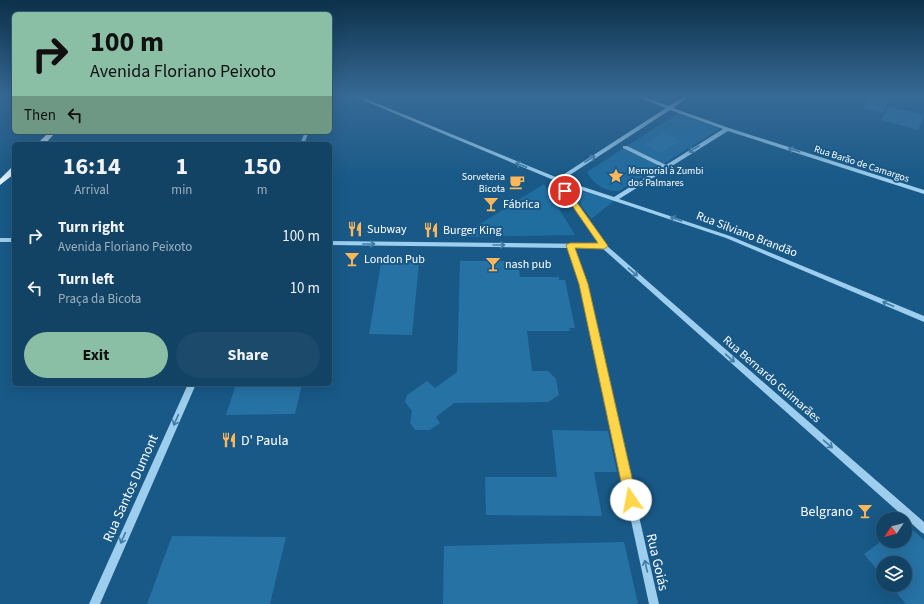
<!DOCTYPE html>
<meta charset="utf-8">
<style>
body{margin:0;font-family:"Source Sans 3",sans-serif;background:#1b4a6b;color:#f1f3f6;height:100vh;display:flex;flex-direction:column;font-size:15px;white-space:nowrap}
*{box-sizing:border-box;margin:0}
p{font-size:13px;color:#9cb0bf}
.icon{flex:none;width:22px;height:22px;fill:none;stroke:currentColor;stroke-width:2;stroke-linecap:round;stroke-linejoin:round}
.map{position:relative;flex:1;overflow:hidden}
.details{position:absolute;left:12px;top:142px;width:320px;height:244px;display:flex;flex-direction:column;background:#124365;border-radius:6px;box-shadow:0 4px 16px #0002,0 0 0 1px #315c79}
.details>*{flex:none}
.guide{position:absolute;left:12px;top:12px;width:320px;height:122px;border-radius:6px;box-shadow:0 4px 16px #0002,0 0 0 1px #315c79;background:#8abfa5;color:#111;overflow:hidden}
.needle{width:26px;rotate:235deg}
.fabs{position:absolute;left:876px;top:512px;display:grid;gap:8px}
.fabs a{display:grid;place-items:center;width:36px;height:36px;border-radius:50%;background:#124365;box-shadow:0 4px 16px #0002,0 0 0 1px #315c79;font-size:20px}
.pin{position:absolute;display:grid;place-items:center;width:34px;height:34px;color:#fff;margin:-17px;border:2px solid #fff;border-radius:50%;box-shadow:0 1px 4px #0007}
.me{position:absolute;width:44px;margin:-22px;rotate:348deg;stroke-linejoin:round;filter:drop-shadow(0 0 3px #0008)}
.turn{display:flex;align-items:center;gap:14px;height:84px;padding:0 12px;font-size:18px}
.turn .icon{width:52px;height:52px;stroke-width:2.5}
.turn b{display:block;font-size:28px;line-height:34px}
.then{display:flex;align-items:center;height:38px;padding:0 12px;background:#0003;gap:8px;font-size:15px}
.eta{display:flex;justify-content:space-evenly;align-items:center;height:68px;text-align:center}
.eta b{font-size:24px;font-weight:700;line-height:28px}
.cta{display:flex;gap:8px;margin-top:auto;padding:8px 12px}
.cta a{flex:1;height:46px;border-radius:24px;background:#8abfa5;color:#111;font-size:16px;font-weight:700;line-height:46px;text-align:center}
.cta a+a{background:#1b4a6b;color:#f1f3f6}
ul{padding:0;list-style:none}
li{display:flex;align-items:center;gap:12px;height:52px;padding:0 12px}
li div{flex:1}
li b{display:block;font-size:15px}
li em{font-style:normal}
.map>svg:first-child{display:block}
.green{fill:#206da0}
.building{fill:#2672a5}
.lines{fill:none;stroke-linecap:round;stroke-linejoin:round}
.minor{fill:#9eceed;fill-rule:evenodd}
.major{fill:#e4f3ff;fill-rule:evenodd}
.oneway{stroke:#407ca6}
.route{fill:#ffd54a;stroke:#a68a30}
.labels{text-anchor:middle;stroke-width:4;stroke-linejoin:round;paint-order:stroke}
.far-street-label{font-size:10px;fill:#fff;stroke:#185987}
.far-poi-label{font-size:10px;fill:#fff;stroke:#185987;text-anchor:start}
.poi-label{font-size:12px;fill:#fff;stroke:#185987;text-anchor:start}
.street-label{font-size:12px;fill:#fff;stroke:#185987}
.near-poi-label{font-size:14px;fill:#fff;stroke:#185987;text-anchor:start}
.near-street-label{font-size:14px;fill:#fff;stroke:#185987}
</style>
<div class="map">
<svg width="924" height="604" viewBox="0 0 924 604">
<rect width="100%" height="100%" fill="#185987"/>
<path class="green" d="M678 113 720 129 619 191C605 192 593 184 587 172Z
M544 184 575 235 459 237Z
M567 186 614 201 591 219Z"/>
<path class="building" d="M870 96H891L883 113 863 108Z
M889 106 924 115 918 130 881 120Z
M664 133 682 141 661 153 644 145Z
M460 261H518L520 277H559V280H565L575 328H569L570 331H527L532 371H548L556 379 559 395 548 402 454 403 436 417 440 423 430 430H415L410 423 412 411 405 402 407 395 427 381 435 388 457 372Z
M381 263H419L412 335 369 334Z
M236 384H302L295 414 226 415Z
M552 430 608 431 617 472H594L602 516 486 515 485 477H557Z
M905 523 924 540V604H906L890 585H905V563H883V577L864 554 883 540 905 541Z
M172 536 286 537 270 604H147Z
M624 542 638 604H443L444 546Z"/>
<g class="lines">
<path class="minor" d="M353 96H359L558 178 666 108 634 96H640L669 106 685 96H690L673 108 729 128 924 190V194L728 131 619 199 730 236 924 316V322L726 238 563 184 606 245 924 522V534L921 532 602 248H574L586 284 659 604H649L580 284 568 248 330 245V241L599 244 556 181ZM670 110 723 129 666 165 627 146H623V148L662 167 614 197 562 180Z
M305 132H309L304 144H300Z
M0 238H14V242H0Z
M188 384H196L100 604H89Z"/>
<path class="major" d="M49 132H56L45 144H37Z
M11 168H14V174L0 185V179Z"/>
</g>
<defs><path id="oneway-shaft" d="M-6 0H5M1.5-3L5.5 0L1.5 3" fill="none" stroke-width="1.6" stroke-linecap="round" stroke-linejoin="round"/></defs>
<g class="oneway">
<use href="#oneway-shaft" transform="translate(694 149) rotate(148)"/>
<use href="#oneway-shaft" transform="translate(794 150) rotate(-162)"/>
<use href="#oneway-shaft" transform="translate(590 159) rotate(-32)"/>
<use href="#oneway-shaft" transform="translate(521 165) rotate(-158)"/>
<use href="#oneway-shaft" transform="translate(676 219) rotate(-161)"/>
<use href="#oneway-shaft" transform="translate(369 244)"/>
<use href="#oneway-shaft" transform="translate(499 245)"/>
<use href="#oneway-shaft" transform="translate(633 272) rotate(41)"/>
<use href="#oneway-shaft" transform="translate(888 304) rotate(-157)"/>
<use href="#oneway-shaft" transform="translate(730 358) rotate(41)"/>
<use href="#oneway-shaft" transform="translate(176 420) rotate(114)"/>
<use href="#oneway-shaft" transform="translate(828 444) rotate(41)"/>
<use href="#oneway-shaft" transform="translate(123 538) rotate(114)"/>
<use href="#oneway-shaft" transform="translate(646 566) rotate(-103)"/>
</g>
<linearGradient id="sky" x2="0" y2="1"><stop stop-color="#0d314a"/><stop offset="0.53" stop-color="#376a96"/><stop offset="1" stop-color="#376a96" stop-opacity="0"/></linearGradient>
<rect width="924" height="181" fill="url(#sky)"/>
<path class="route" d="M565 189 568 190 608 246 604 249 575 248 588 284 637 500 635 504 631 506 627 504 625 500 579 284 566 245 570 243H598L562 191Z"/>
<defs>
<g id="sight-bare" transform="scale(1.2)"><path d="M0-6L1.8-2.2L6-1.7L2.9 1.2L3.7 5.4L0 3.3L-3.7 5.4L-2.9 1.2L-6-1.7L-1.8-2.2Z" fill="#ffb75a" stroke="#185987" stroke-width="2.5" paint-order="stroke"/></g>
<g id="cafe-bare" transform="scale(1.2)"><path d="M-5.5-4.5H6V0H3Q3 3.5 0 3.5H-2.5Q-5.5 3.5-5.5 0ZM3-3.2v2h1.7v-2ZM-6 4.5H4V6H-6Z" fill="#ffb75a" stroke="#185987" stroke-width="2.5" paint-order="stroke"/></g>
<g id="bar-bare" transform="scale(1.2)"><path d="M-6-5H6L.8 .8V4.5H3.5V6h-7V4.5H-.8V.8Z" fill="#ffb75a" stroke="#185987" stroke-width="2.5" paint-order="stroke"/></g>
<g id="restaurant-bare" transform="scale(1.2)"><path d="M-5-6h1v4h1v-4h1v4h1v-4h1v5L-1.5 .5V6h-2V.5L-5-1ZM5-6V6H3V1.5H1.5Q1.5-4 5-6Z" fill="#ffb75a" stroke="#185987" stroke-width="2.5" paint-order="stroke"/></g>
</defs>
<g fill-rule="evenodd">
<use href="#sight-bare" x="616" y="176"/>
<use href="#cafe-bare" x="517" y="182"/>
<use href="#bar-bare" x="491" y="204"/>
<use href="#restaurant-bare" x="355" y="229"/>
<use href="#restaurant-bare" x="431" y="230"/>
<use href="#bar-bare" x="352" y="259"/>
<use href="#bar-bare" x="493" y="264"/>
<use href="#restaurant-bare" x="229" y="440"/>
<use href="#bar-bare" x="865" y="511"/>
</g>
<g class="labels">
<g class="far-street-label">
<text transform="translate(862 163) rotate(18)" y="4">Rua Barão de Camargos</text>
</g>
<g class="far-poi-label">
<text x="628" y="174">Memorial à Zumbi<tspan x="628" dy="12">dos Palmares</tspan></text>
<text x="505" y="180" text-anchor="end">Sorveteria<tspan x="505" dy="12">Bicota</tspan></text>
</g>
<g class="poi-label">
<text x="503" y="208">Fábrica</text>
<text x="367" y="233">Subway</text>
<text x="443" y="234">Burger King</text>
<text x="364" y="263">London Pub</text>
<text x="505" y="268">nash pub</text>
</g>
<g class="street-label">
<text transform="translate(747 234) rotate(21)" y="4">Rua Silviano Brandão</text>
<text transform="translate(772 379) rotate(41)" y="4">Rua Bernardo Guimarães</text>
</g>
<g class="near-poi-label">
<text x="241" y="445">D' Paula</text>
<text x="853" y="516" text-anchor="end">Belgrano</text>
</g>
<g class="near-street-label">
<text transform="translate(130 488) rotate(-66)" y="5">Rua Santos Dumont</text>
<text transform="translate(658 562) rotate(77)" y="5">Rua Goiás</text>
</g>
</g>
</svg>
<div class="fabs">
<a><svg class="needle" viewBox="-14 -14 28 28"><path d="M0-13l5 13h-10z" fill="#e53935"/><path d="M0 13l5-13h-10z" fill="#9cb0bf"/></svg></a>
<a><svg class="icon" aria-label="layers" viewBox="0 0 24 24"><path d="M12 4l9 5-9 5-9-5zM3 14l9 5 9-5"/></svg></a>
</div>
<div class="pin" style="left:565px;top:191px;background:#d93025"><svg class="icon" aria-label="arrive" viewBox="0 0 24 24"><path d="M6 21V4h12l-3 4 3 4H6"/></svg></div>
<svg class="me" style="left:631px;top:500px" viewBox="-20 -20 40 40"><circle r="19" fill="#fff"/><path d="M0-13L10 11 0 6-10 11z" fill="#ffd54a"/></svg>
<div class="guide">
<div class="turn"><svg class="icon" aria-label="right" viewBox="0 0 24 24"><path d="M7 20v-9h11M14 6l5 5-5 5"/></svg><div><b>100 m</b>Avenida Floriano Peixoto</div></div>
<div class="then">Then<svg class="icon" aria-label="left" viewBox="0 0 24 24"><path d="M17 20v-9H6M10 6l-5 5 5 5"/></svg></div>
</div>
<section class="details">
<div class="eta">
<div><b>16:14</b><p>Arrival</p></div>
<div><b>1</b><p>min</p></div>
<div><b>150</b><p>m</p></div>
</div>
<ul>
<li><svg class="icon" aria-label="right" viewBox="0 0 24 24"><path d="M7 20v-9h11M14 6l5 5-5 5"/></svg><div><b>Turn right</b><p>Avenida Floriano Peixoto</p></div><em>100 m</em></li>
<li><svg class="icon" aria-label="left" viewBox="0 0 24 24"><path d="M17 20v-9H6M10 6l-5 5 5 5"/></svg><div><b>Turn left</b><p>Praça da Bicota</p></div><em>10 m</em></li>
</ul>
<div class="cta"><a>Exit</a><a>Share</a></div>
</section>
</div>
